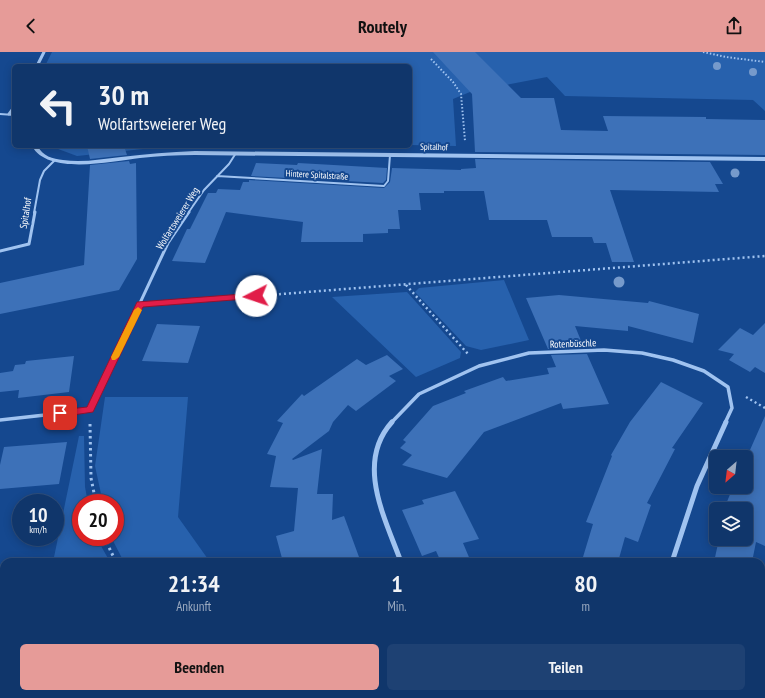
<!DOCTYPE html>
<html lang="de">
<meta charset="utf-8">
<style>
body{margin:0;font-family:"PT Sans Narrow",sans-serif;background:#1e4173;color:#f1f3f6;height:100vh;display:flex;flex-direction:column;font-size:15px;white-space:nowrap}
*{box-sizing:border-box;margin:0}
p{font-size:13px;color:#9cabc1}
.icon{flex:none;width:22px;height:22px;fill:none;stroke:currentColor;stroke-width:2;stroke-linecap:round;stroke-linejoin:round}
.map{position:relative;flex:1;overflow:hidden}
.side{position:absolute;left:0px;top:506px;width:765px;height:140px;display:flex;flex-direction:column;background:#10366b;border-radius:12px 12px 0 0;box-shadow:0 2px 10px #0003,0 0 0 1px #30507e}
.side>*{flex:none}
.banner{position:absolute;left:12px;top:12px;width:400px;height:84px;border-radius:6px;box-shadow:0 2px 10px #0003,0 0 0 1px #30507e;background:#10366b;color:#f1f3f6;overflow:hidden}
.needle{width:26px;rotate:208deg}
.buttons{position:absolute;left:709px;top:398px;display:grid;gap:8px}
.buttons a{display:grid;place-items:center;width:44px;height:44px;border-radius:6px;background:#10366b;box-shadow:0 2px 10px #0003,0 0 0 1px #30507e;font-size:20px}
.speed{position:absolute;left:12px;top:442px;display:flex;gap:8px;font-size:20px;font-weight:700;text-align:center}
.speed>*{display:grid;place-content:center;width:52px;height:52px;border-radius:50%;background:#10366b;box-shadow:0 2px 10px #0003,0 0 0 1px #30507e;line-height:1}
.speed small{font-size:10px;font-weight:400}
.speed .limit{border:6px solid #d22;background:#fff;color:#111}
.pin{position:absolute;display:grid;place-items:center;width:34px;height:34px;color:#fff;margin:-17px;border-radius:8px;box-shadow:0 2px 6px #0006}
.me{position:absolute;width:44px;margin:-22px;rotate:266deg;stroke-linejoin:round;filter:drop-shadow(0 0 3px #0008)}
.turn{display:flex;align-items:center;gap:14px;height:84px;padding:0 20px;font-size:18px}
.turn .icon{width:52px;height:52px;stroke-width:2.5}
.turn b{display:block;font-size:28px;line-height:34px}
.eta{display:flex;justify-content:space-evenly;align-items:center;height:68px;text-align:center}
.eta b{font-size:24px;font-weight:600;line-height:28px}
.button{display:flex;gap:8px;margin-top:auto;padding:8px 20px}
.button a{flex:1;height:46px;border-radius:6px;background:#e69b98;color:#111;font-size:16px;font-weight:600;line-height:46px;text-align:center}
.button a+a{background:#1e4173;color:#f1f3f6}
header{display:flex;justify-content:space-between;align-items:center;height:52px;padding:0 20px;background:#e69b98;color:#111;font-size:18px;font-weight:600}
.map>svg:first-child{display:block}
.green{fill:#2761ad}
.building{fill:#3d71b8}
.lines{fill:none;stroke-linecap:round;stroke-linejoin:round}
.path-far2{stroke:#a0c3f0;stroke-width:2;stroke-dasharray:1.5 2;stroke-linecap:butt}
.path-far1{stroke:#a0c3f0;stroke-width:2.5;stroke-dasharray:2 3;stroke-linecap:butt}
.path{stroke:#a0c3f0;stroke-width:3;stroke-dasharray:2.5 3.5;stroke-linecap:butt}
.service-far1{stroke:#a0c3f0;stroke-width:2}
.service{stroke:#a0c3f0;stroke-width:3}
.minor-far2{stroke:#a0c3f0;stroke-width:3}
.minor-far1{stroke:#a0c3f0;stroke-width:3.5}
.minor{stroke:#a0c3f0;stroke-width:5}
.tertiary{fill:#a0c3f0;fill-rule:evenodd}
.tree{fill:#769acb}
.route{fill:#e11d48;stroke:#92132f}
.slow{fill:#f59e0b}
.labels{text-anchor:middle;stroke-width:4;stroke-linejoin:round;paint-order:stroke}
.far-street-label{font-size:9px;fill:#fff;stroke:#15488f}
.street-label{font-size:10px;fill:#fff;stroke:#15488f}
</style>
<header><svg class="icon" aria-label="back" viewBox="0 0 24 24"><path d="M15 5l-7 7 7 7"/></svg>Routely<svg class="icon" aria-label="share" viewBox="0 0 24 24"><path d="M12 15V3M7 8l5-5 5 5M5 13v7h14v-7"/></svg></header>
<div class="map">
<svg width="765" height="646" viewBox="0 0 765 646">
<rect width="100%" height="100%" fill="#15488f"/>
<path class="green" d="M52 0H765V59L753 48 565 44 547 25 470 40 453 47 456 94 410 93V14H45Z
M50 94H328L327 97 171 94 77 104Z
M504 228 529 288 481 298 466 294 415 240 419 236Z
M407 240 461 300 460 306 416 325 332 245Z
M105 345H188L178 465 210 510H124L111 485H115V451H103L95 414Z
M79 384H84L85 435 88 451H81V485H96L110 510H53Z
M119 642H180L183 646H121Z
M200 642H307L310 646H203Z"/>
<path class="building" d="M433 0H475L521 46H554L561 78 608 79 603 64 706 65V67L765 68V103L475 100 472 42Z
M87 94H124L127 103 90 107Z
M475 107 710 110 723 132H715L719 140 610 138 634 210H612L606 191H594L592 185H552L547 168H489L484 139H444V141H419L421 158H398L400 177H388V181L363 182V190H301L303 170 226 160 205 211 172 209 187 177H190L208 141H216L218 137 240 138 243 130H249V128L384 136 390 130 392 116 461 118V117L476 116Z
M129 109 130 112 136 111 137 207 119 238 0 262V231L84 213 90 113Z
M256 111 297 113 298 111 387 116 386 128 383 131 251 124Z
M559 243 648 251 649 249 699 262 693 291 628 274V279L575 274 584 296 548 297 526 246Z
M765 271V321L755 315 750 320 729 308 734 302 718 298 740 276 753 283Z
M157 272 200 274 188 311 142 309Z
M587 302 609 352 563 357 561 351 484 380 447 426 402 413 412 403 400 396 406 390 403 388 433 354 466 341 464 339 503 325 506 329 549 322 547 316 556 315 551 303Z
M387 303 403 317 389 324 396 329 356 359 348 353 333 370 329 379 292 407 293 408 322 397 317 442H333L332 468 344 464 359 505 344 510H283L276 484 294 479 298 436 270 435 276 404 267 402 283 371 277 369 302 342 304 344 357 307 366 313Z
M74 304 69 340 18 346 19 338 0 340V321L13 319 15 313 25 312 26 309Z
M661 330 703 351 672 396 675 397 647 451 651 453 638 490 625 485 618 510H598L583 505 593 472 586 470 612 404 611 403 630 370Z
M765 364V494L756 490 752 510H714L719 487H746V457H724L733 435H746V407Z
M67 390 59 432 0 437V413L4 395Z
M455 439 479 487 463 491 471 510H441L436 499 422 504 402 458 424 452 422 448Z"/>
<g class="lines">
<path class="path-far2" d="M703 0 726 5 765 10
M431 7 453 30 461 42 465 89"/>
<path class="path-far1" d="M406 233 468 302
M269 243 765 204
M746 345 765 356"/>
<path class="path" d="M90 372 91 426 96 451
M104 485 116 510
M190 642 193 646"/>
<path class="service-far1" d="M217 124 384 134 388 129 390 103
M34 161 40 128 44 119 55 108
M188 161 204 138 229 112 236 101"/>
<path class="service" d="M0 199 29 192 35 160
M140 252 256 244
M90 358 168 191 189 160"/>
<path class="minor-far2" d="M37 14 44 0
M9 62 14 55"/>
<path class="minor-far1" d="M0 368 90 358
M391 371 419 342 479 314 529 301 604 298 642 301 673 308 704 319 728 335 732 356 725 371"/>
<path class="minor" d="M392 370C355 411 385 466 401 510
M672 510 697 434 726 370
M761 634H765
M461 642 463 646
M652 642 653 646
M489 646 509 642"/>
<path class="tertiary" d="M0 61 14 62V64L0 63Z
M32 94H38C42 104 53 107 63 108 82 111 102 107 121 105 146 102 170 100 195 99L765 105V109L195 103C176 103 158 104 140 106 113 109 48 124 32 94Z"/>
</g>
<g class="tree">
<circle cx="717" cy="14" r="4"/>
<circle cx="753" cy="20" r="4"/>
<circle cx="735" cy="121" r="4.5"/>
<circle cx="619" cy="230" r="5.5"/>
</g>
<path class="route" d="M256 241 259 242 260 244 259 246 143 255 93 360 60 365 57 364 55 361 57 359 60 358 87 355 137 250Z"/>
<path class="slow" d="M138 255 142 258 119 305 115 308H112L111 305 134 258Z"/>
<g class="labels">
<g class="far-street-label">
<text transform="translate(434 95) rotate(1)" y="3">Spitalhof</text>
<text transform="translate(317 123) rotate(3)" y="3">Hintere Spitalstraße</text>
</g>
<g class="street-label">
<text transform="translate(25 161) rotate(-81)" y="4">Spitalhof</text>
<text transform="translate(177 166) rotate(-58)" y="4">Wolfartsweierer Weg</text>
<text transform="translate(573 291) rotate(-2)" y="4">Rotenbüschle</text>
</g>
</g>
</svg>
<div class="buttons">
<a><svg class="needle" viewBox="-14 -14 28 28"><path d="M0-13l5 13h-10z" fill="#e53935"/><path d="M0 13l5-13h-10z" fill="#9cabc1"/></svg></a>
<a><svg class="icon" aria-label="layers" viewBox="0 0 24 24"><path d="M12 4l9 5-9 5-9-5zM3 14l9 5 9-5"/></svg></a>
</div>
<div class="speed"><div>10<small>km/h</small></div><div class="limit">20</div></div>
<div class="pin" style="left:60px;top:361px;background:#d93025"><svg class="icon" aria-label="arrive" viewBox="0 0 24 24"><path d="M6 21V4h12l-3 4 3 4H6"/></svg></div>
<svg class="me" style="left:256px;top:244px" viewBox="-20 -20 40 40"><circle r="19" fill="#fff"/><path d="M0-13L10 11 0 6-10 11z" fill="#e11d48"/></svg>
<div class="banner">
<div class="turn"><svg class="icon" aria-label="left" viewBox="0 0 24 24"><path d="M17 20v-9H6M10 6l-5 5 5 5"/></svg><div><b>30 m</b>Wolfartsweierer Weg</div></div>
</div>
<section class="side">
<div class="eta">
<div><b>21:34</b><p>Ankunft</p></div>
<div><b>1</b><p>Min.</p></div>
<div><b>80</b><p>m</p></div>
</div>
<div class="button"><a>Beenden</a><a>Teilen</a></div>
</section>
</div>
